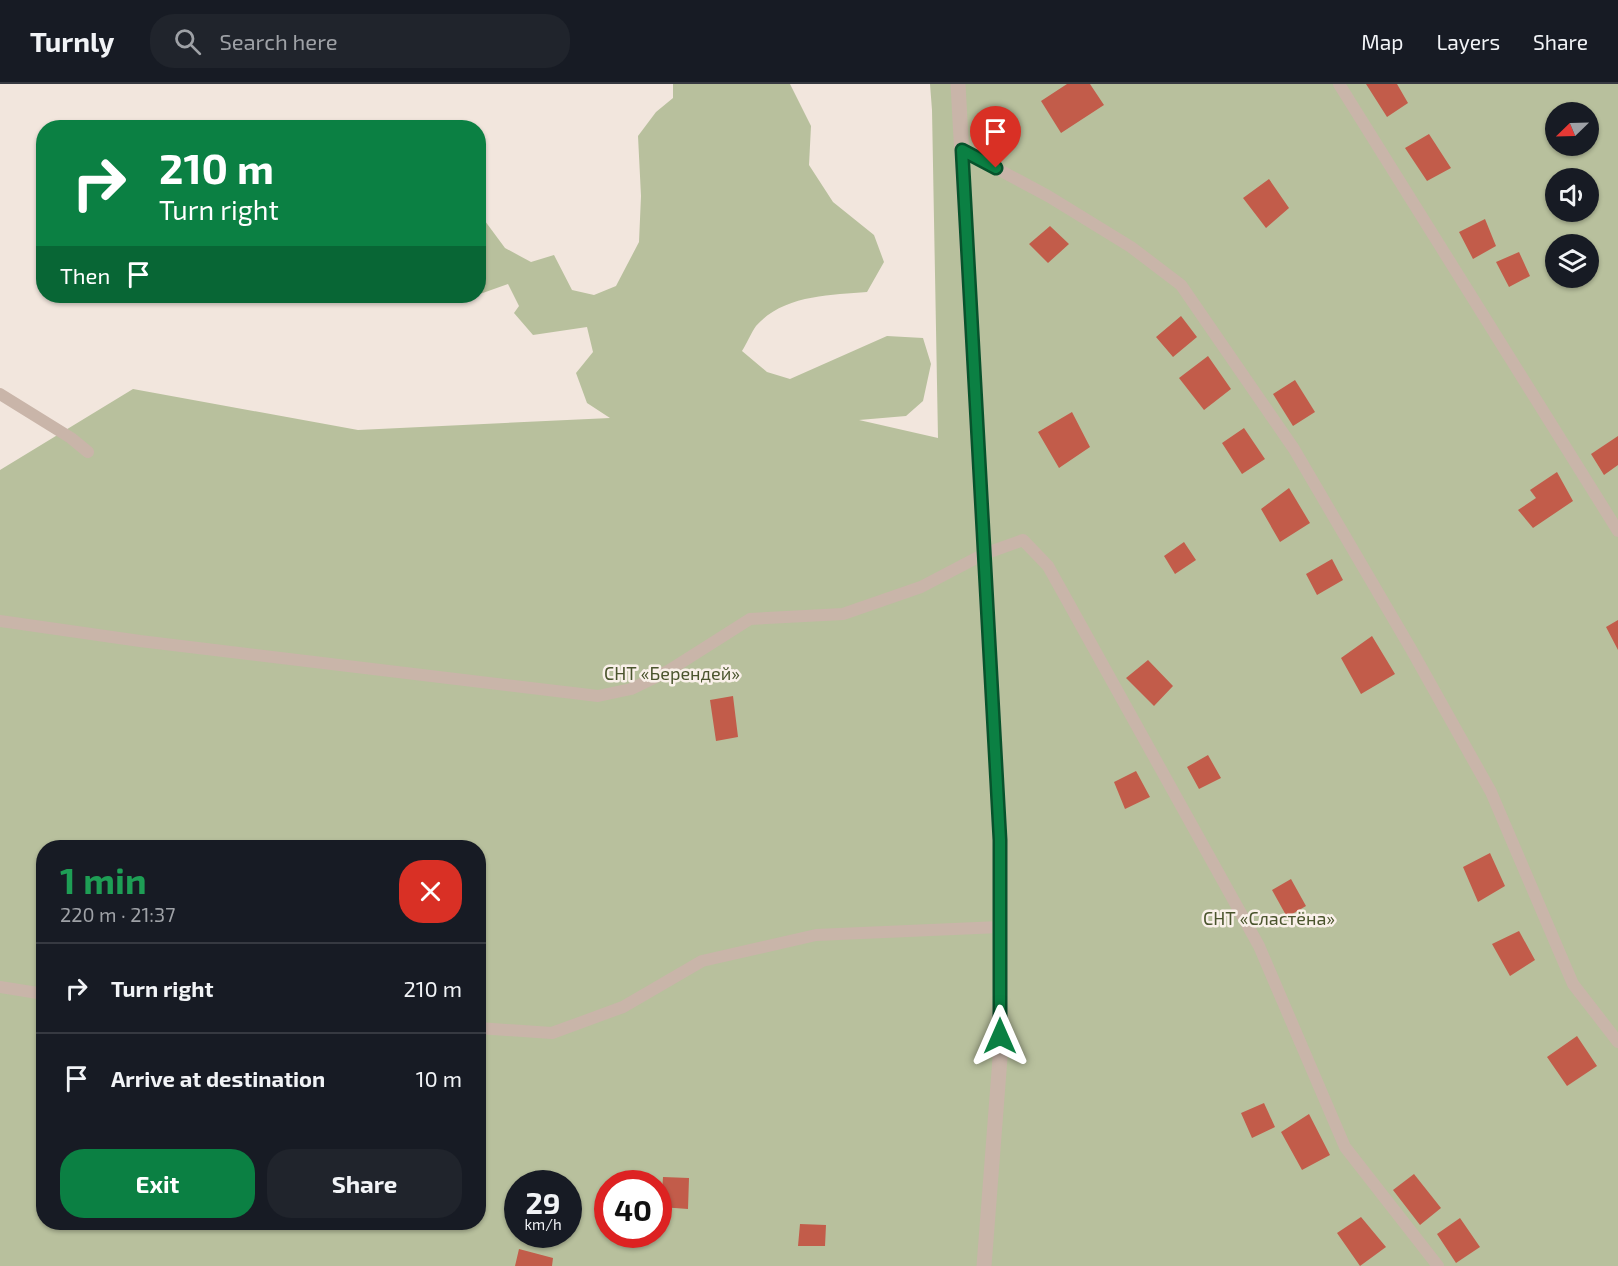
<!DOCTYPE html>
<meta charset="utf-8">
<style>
body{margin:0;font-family:"Exo 2",sans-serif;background:#20242c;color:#f1f3f6;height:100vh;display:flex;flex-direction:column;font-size:22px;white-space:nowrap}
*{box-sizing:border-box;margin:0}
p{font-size:20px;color:#9ea1a6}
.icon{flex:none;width:33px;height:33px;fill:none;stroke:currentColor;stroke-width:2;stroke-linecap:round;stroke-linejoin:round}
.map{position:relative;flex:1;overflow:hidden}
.drawer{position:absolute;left:36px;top:756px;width:450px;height:390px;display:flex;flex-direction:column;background:#171b24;border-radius:24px;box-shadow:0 2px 4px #0004}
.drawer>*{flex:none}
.hud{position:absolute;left:36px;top:36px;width:450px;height:183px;border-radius:24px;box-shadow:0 2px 4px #0004;background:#0b8043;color:#fff;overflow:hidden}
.needle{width:39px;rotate:247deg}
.tools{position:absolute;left:1545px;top:18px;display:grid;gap:12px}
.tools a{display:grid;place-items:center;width:54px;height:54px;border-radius:50%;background:#171b24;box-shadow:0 2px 4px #0004;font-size:30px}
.speed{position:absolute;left:504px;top:1086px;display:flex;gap:12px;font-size:30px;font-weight:700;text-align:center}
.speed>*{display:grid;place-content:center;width:78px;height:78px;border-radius:50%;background:#171b24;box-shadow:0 2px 4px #0004;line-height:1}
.speed small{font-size:15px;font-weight:400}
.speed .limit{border:9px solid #d22;background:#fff;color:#111}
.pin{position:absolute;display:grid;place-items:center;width:51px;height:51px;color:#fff;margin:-62px -26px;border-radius:50% 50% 50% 0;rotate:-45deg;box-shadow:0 0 6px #0007}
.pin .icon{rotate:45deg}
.me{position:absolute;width:66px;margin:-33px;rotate:0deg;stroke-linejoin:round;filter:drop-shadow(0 0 4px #0008)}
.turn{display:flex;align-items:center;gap:21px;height:126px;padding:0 24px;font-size:27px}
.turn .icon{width:78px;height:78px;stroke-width:2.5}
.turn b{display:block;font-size:42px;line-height:51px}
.then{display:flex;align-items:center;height:57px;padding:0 24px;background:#0003;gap:12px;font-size:22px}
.round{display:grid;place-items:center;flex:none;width:63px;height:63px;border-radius:24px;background:#20242c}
.summary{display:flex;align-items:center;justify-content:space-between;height:102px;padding:0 24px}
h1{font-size:36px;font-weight:700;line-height:45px;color:#1e9e55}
.button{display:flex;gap:12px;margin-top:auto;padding:12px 24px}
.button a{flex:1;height:69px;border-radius:24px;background:#0b8043;color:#fff;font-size:24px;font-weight:700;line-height:69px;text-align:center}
.button a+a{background:#20242c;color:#f1f3f6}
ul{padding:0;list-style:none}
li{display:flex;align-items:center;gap:18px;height:90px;padding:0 24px;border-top:2px solid #363941}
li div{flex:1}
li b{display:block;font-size:22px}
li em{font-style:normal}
header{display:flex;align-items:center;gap:36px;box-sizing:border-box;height:84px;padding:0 30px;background:#171b24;border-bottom:2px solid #363941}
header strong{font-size:28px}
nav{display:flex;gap:33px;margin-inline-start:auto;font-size:21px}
.search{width:420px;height:54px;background:#20242c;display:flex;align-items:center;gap:15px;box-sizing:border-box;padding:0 21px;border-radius:24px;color:#9ea1a6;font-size:22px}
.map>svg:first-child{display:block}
.green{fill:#b8c09d;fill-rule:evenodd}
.building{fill:#c25c4a}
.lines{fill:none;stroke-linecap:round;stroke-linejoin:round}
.service{stroke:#c9b5a9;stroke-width:12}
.tertiary{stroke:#c9b5a9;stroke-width:15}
.route-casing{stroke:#07532c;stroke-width:15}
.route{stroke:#0b8043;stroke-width:10}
.labels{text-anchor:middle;stroke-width:5;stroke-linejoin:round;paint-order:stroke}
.park-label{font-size:18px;fill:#4a542d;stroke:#f9f0e9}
</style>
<header>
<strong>Turnly</strong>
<div class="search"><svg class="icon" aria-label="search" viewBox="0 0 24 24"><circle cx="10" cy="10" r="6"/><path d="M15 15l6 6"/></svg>Search here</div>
<nav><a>Map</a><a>Layers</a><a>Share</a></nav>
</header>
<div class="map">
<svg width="1618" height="1182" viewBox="0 0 1618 1182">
<rect width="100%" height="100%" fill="#f2e6dd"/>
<path class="green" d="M673 0H790L811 42 809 81 833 118 874 151 884 178 867 208C830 211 783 211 756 242 751 249 747 259 742 267L767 288 790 295 887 252 923 254 931 280 923 317 906 332 859 336 938 354 932 26 930 0H1618V1182H0V386L133 305 358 346 610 334 587 319 576 289 593 268 587 243 533 251 514 229 519 222 508 200 463 216 461 212H478L479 140 485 137 505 164 531 178 554 171 572 206 594 211 616 202 639 158 641 112 638 52 656 28 673 14ZM1556 28H1588V62H1556ZM1556 94H1588V128H1556ZM1556 160H1588V194H1556ZM44 764H478V1138H44ZM518 1100H568V1150H518ZM608 1100H658V1150H608Z"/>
<path class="building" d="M1067 0H1090L1104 21 1061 49 1041 17Z
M1366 0H1397L1408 19 1387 33Z
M1429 50 1451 84 1427 97 1405 64Z
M1269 95 1289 124 1266 144 1243 114Z
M1485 135 1496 162 1473 175 1459 148Z
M1050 142 1069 160 1048 179 1029 160Z
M1519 168 1530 192 1509 203 1496 178Z
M1181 232 1197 253 1173 273 1156 253Z
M1208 272 1231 305 1204 326 1179 294Z
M1295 296 1315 328 1293 342 1273 310Z
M1072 328 1090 363 1059 384 1038 348Z
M1244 344 1265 375 1242 390 1222 359Z
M1618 352V381L1604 391 1591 370Z
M1557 388 1573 417 1533 444 1518 426 1536 414 1530 406Z
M1289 404 1310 439 1280 458 1261 425Z
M1184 458 1196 476 1175 490 1164 472Z
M1332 475 1343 496 1317 511 1306 490Z
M1618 536V566L1606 543Z
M1372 552 1395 590 1361 610 1341 574Z
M1148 576 1173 602 1154 622 1126 594Z
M733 612 738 653 716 657 710 616Z
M1208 671 1221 694 1199 705 1187 683Z
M1136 687 1150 713 1125 725 1114 698Z
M1490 769 1505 802 1478 818 1463 783Z
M1291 795 1306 822 1287 833 1272 806Z
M1519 847 1535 876 1510 892 1492 860Z
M1577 952 1597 982 1567 1002 1547 973Z
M1264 1019 1275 1043 1252 1054 1241 1029Z
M1309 1030 1330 1071 1302 1086 1281 1048Z
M1414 1090 1441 1124 1420 1141 1393 1106Z
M663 1093 689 1094 688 1125 661 1123Z
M1361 1133 1386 1163 1360 1182 1337 1149Z
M1460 1134 1480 1163 1456 1179 1437 1150Z
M800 1140 826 1141 825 1162H798Z
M519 1165 553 1174 552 1182H515Z"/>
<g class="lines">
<path class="service" d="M1339 0 1618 447
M962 66 1048 112 1131 163 1181 201 1294 365 1411 565 1491 708 1573 900 1618 958
M0 310 71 354 88 368
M0 537 140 557 598 612 631 605 668 587 750 535 843 530 921 503 984 470 1023 456 1048 482 1259 862 1345 1063 1438 1182
M0 903 44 910
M478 944 552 949 623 923 702 877 816 851 1000 843"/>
<path class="tertiary" d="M958 0 1000 756V974L984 1182"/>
</g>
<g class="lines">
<g class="route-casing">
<path id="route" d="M996 84 962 66 1000 756V952"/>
</g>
<use href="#route" class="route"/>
</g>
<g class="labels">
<g class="park-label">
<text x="672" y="596">СНТ «Берендей»</text>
<text x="1269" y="841">СНТ «Сластёна»</text>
</g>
</g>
</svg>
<div class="tools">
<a><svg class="needle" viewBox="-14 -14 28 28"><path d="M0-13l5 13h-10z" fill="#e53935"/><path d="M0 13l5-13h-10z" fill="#9ea1a6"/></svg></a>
<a><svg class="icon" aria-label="sound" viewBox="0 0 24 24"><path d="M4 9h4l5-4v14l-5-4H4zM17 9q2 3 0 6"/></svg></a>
<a><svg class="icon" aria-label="layers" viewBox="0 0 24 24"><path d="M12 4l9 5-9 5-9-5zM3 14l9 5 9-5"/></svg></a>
</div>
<div class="speed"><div>29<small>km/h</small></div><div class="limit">40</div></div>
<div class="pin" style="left:996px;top:84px;background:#d93025"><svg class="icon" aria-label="arrive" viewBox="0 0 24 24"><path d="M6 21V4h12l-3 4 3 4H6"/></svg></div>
<svg class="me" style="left:1000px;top:952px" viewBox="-20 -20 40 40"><path d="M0-17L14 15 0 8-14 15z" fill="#0b8043" stroke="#fff" stroke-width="4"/></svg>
<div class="hud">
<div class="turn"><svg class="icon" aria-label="right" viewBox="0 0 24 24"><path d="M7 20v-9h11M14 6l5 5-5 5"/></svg><div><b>210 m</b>Turn right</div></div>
<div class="then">Then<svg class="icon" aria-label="arrive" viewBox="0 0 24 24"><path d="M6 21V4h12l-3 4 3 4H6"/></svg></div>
</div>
<section class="drawer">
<div class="summary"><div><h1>1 min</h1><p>220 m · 21:37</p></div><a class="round" style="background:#d93025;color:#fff"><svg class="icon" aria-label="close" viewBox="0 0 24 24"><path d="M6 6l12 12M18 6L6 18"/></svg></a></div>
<ul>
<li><svg class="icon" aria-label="right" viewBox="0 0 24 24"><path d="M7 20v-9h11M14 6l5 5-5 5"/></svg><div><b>Turn right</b></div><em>210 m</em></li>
<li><svg class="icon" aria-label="arrive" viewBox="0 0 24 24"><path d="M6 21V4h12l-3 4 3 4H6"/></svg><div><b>Arrive at destination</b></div><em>10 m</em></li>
</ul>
<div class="button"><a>Exit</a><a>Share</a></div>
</section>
</div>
